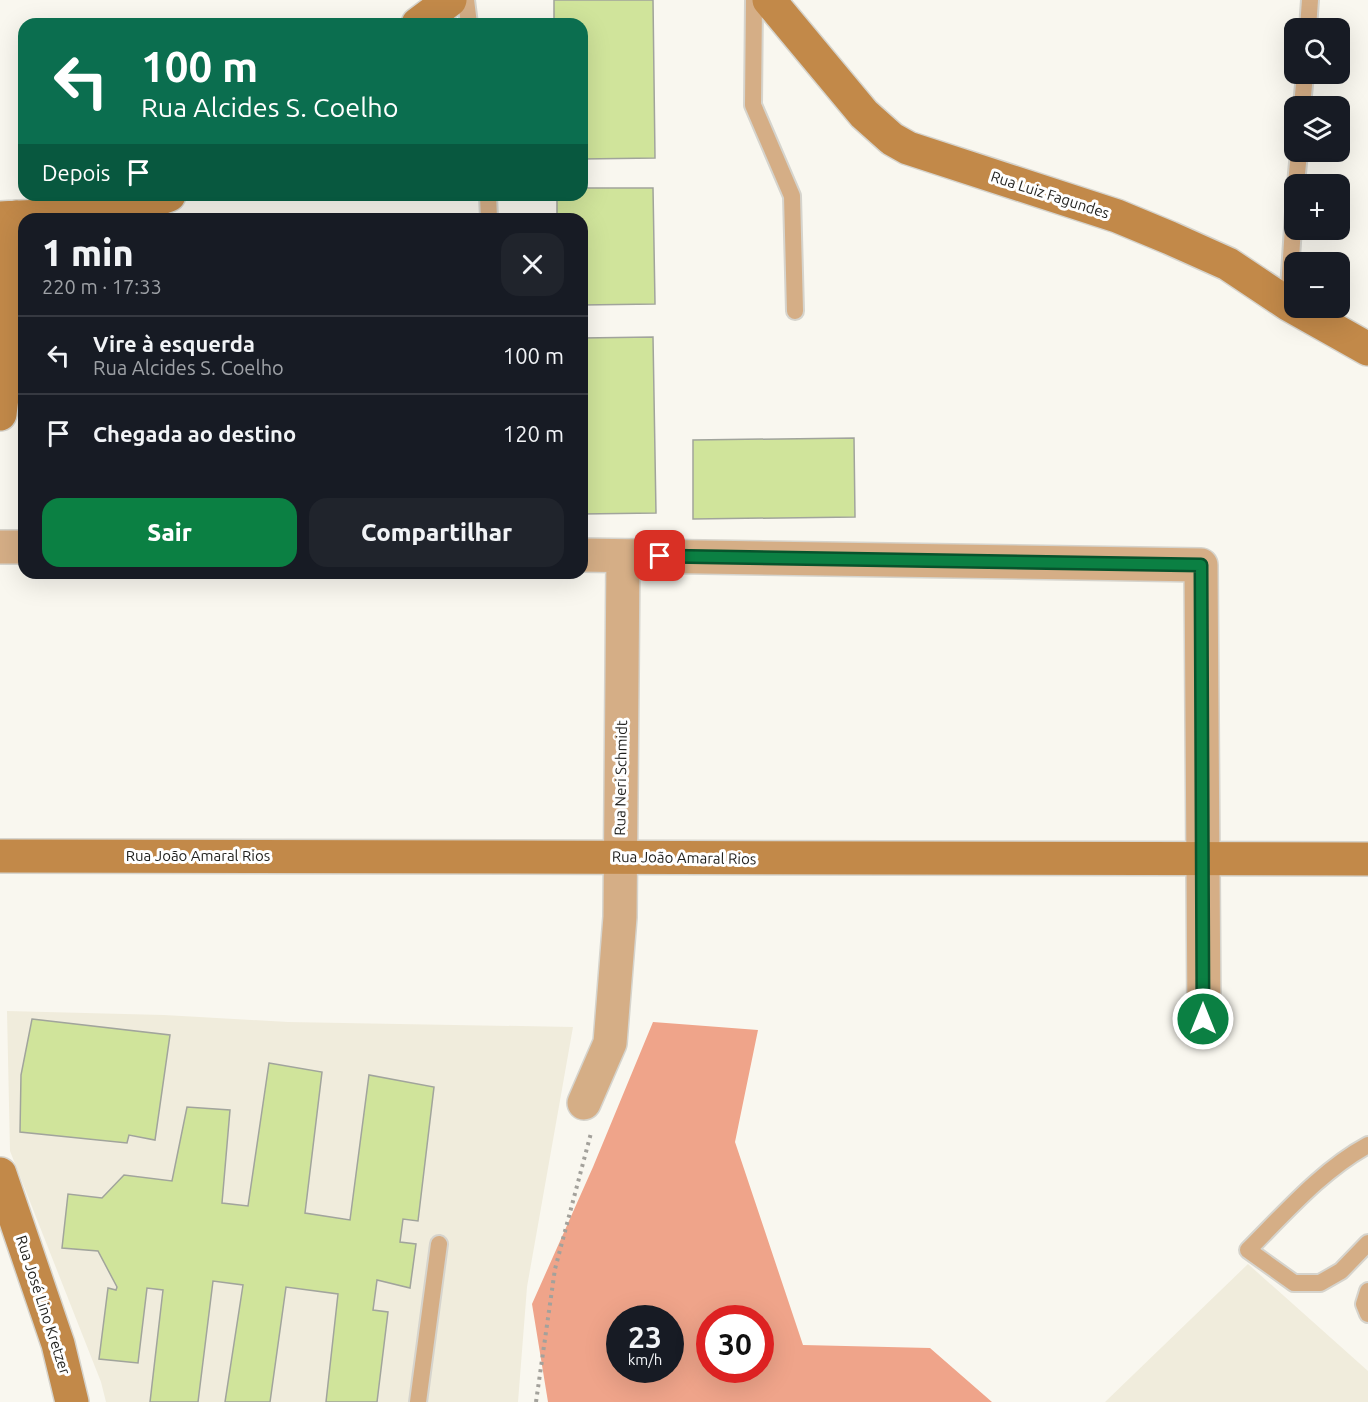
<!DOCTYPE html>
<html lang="pt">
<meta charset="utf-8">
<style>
body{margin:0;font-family:Ubuntu,sans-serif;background:#20242c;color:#f1f3f6;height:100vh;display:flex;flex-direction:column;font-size:22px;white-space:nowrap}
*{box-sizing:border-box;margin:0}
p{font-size:20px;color:#9ea1a6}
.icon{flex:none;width:33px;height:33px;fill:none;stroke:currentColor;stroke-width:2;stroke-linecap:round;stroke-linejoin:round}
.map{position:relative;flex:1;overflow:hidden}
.drawer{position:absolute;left:18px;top:213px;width:570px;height:366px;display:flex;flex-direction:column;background:#171b24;border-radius:18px;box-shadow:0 6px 24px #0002}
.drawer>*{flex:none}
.hud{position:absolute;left:18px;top:18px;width:570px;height:183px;border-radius:18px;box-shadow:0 6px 24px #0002;background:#0b6e4f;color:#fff;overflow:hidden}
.fabs{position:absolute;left:1284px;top:18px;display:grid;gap:12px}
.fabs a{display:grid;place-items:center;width:66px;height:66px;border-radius:12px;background:#171b24;box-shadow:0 6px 24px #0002;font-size:30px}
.speed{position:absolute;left:606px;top:1305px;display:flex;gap:12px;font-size:30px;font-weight:700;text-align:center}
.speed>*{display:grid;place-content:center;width:78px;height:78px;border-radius:50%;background:#171b24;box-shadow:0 6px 24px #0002;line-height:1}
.speed small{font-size:15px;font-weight:400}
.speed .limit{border:9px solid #d22;background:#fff;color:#111}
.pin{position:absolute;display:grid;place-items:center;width:51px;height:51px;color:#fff;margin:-26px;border-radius:12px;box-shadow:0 3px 9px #0006}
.me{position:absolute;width:66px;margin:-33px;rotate:0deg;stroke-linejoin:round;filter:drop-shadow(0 0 4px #0008)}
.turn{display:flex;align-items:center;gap:21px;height:126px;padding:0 24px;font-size:27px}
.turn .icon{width:78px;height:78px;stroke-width:2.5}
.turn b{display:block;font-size:42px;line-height:51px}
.then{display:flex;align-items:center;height:57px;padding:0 24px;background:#0003;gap:12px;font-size:22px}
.round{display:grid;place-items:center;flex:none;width:63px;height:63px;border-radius:18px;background:#20242c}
.headline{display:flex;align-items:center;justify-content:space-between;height:102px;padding:0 24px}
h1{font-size:36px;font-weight:800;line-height:45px}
.primary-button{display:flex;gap:12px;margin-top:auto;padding:12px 24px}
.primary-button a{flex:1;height:69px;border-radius:18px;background:#0b8043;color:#fff;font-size:24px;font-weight:800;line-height:69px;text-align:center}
.primary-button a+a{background:#20242c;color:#f1f3f6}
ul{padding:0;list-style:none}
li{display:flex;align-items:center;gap:18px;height:78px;padding:0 24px;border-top:2px solid #363941}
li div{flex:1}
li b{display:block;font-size:22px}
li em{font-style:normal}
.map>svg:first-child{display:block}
.built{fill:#f0ecdc}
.forest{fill:#efa48a;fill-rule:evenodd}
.building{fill:#d0e49b;stroke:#a1a49c;stroke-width:1.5}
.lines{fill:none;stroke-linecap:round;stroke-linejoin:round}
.lane-casing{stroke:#d6d4cd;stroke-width:20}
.street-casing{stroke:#d6d4cd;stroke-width:36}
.secondary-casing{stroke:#d6d4cd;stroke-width:36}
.path{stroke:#a3a19b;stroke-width:4;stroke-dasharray:3 4.5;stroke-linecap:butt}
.lane{stroke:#d5ae86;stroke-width:16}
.street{stroke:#d5ae86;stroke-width:33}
.secondary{stroke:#c28949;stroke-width:33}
.route-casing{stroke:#07532c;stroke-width:15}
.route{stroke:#0b8043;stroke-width:10}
.labels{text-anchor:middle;stroke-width:6;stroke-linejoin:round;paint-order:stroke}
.street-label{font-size:15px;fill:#1f1f1c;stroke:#fff}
</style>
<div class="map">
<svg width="1368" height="1402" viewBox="0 0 1368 1402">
<rect width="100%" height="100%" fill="#f9f7ef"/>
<path class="built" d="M7 1011 164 1015 288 1022 573 1027 527 1287 518 1402H106L101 1382 10 1151Z
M1248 1264 1368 1371V1402H1105Z"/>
<path class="forest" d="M653 1022 758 1030 735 1142 803 1345 930 1348 992 1402H548L532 1304 593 1167ZM670 1318V1370H620V1318ZM760 1318V1370H710V1318Z"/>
<path class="building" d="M554 0H653L655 158 582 159V24H554Z
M582 188H653L655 304 582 305V219H557V195H582Z
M653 337 656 513 582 514V338Z
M854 438 855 517 693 519V440Z
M32 1019 170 1035 155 1140 129 1135 127 1143 20 1132 21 1075Z
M269 1063 322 1072 305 1213 350 1220 369 1075 434 1087 418 1221 403 1219 400 1242 416 1244 410 1288 377 1280 373 1310 388 1312 377 1402H326L338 1294 286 1287 270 1402H225L243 1285 213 1281 198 1402H150L163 1290 147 1288 138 1363 99 1359 108 1288 116 1290 117 1287 98 1251 62 1248 68 1194 102 1198 124 1175 172 1181 187 1107 230 1110 222 1203 248 1206Z"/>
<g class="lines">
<g class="lane-casing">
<path id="lane" d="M466 0 469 24
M754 0 753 105 792 196 795 311
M1308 28 1310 0
M1302 106 1305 74
M1296 184 1299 152
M488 195 489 219
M1288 304 1294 212
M1368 1145C1323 1169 1284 1214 1248 1250L1294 1283H1320L1341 1271 1368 1243
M1368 1291 1364 1304 1368 1314
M418 1402 439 1244"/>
</g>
<g class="street-casing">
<path id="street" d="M0 547H24
M582 555 1201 565 1204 1019
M584 1103 610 1043 620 917 623 556"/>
</g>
<g class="secondary-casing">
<path id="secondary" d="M769 0 864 114 892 139 908 148 1117 216 1170 238 1228 264 1288 304 1368 349
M418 24 450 0
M0 218C53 215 120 214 169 195
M0 414 6 363 16 217
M0 856 1368 859
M0 1174 58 1344 72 1402"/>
</g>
<path class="path" d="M536 1402 555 1269 591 1133"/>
<use href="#lane" class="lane"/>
<use href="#street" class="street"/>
<use href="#secondary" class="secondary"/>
</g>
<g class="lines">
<g class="route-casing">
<path id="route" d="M660 556 1201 565 1203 1019"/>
</g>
<use href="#route" class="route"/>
</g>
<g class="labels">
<g class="street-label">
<text transform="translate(1050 195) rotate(18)" y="5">Rua Luiz Fagundes</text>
<text transform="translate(621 778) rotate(-89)" y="5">Rua Neri Schmidt</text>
<text x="198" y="861">Rua João Amaral Rios</text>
<text transform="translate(684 858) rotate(1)" y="5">Rua João Amaral Rios</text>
<text transform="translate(43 1305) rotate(72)" y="5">Rua José Lino Kretzer</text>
</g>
</g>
</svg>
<div class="fabs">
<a><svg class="icon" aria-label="search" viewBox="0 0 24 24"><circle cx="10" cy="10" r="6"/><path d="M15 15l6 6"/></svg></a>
<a><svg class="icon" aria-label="layers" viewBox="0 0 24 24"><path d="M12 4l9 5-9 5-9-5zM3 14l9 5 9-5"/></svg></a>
<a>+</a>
<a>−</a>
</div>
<div class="speed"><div>23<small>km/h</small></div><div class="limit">30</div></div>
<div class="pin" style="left:660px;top:556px;background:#d93025"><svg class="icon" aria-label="arrive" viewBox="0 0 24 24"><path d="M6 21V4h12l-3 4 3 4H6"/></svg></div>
<svg class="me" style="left:1203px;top:1019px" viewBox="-20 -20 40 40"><circle r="17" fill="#0b8043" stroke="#fff" stroke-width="3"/><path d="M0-11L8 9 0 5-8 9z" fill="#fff"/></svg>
<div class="hud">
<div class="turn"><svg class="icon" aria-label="left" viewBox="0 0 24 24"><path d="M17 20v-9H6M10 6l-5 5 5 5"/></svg><div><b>100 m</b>Rua Alcides S. Coelho</div></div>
<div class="then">Depois<svg class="icon" aria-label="arrive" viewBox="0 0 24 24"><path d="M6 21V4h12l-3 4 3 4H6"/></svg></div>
</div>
<section class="drawer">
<div class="headline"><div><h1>1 min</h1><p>220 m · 17:33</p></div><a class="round"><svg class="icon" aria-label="close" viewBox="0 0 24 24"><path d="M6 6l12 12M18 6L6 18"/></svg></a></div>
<ul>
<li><svg class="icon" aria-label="left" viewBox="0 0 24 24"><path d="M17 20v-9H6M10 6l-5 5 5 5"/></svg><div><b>Vire à esquerda</b><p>Rua Alcides S. Coelho</p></div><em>100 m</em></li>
<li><svg class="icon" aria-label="arrive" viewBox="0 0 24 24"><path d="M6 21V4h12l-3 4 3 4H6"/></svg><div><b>Chegada ao destino</b></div><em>120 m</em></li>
</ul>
<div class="primary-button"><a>Sair</a><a>Compartilhar</a></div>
</section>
</div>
